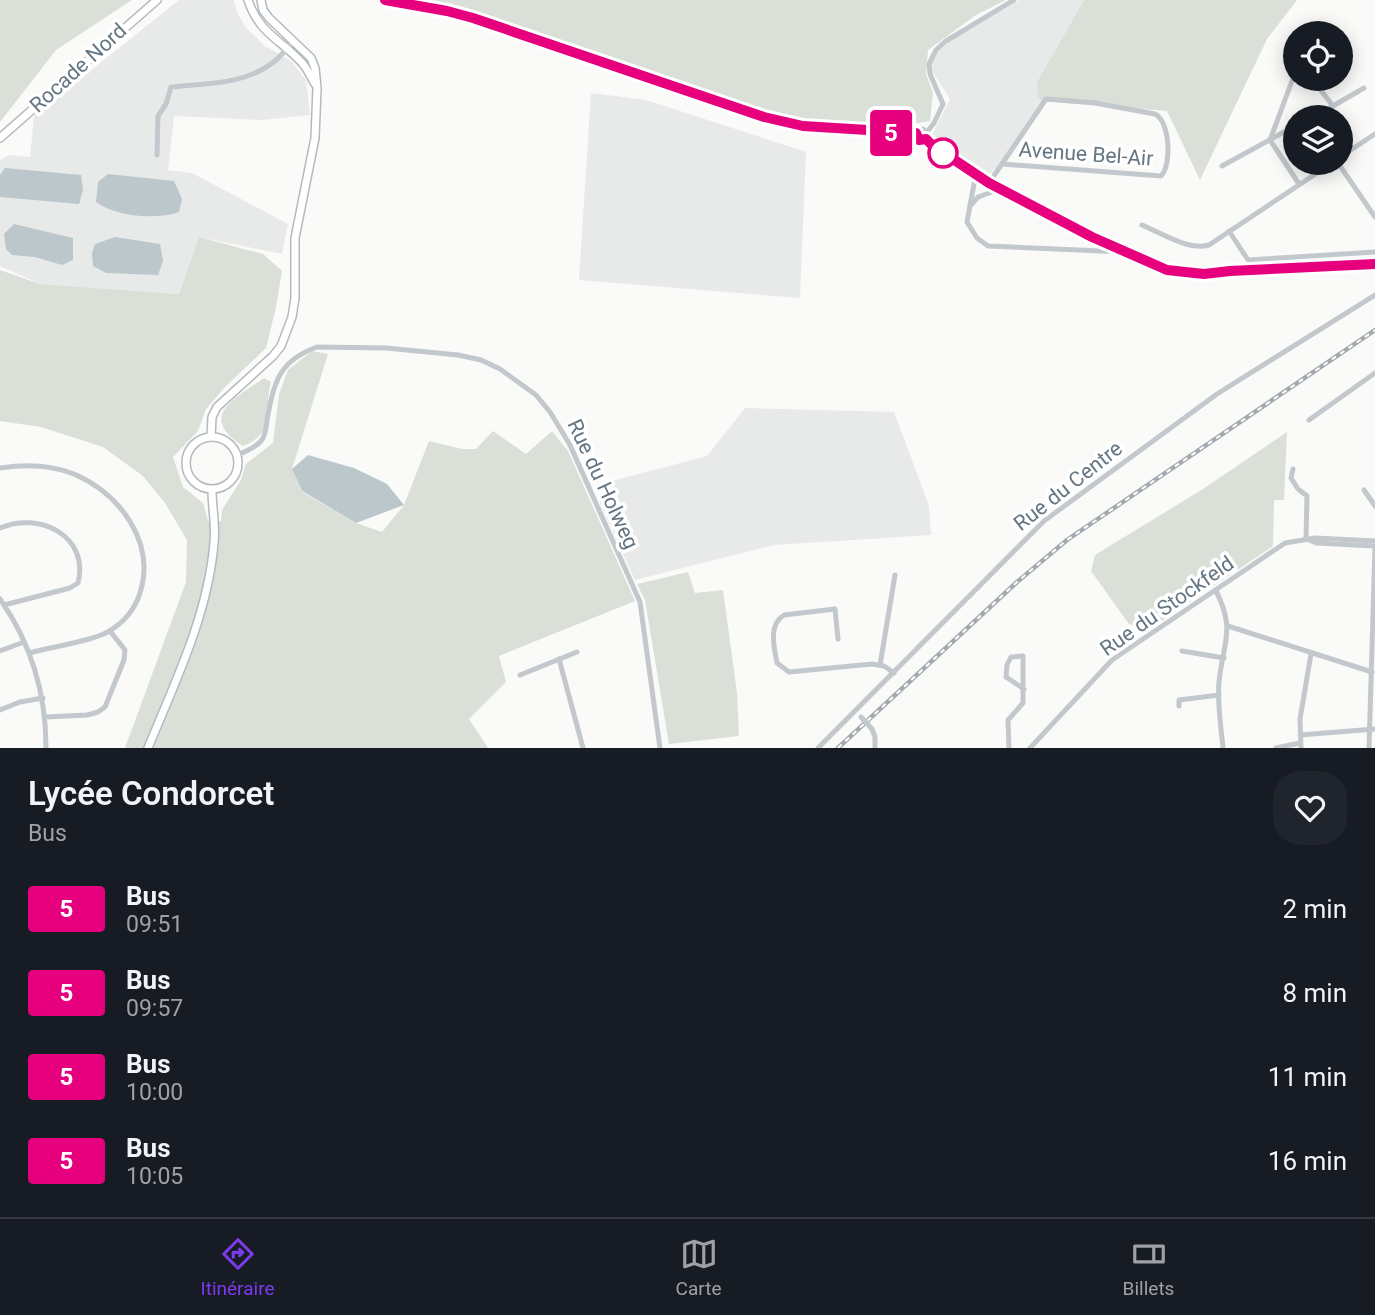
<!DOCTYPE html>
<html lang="fr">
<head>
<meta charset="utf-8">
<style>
	body { margin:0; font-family:Roboto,sans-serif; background:#20242c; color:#f1f3f6; height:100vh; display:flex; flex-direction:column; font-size:26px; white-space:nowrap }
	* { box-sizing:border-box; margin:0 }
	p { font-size:23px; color:#9ea1a6 }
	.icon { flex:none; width:38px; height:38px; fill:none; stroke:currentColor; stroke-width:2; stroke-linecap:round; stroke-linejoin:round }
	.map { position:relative; height:748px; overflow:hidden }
	.sheet { display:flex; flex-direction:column; background:#171b24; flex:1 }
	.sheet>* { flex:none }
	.badge { padding:0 14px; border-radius:5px; font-size:24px; line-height:46px }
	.buttons { position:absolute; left:1283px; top:21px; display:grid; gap:14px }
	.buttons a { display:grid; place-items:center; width:70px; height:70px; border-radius:50%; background:#171b24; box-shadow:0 4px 18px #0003; font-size:35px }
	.map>.badge { position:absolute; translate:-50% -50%; box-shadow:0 0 0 4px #fff }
	.round { display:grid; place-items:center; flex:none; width:74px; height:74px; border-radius:28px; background:#20242c }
	.overview { display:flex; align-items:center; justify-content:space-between; height:119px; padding:0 28px }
	h1 { font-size:33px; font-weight:600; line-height:52px }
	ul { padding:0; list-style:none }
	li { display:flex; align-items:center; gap:21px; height:84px; padding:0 28px }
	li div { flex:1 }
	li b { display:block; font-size:26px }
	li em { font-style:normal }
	li .badge { min-width:77px; font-weight:700; text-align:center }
	.tabs { display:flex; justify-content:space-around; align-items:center; height:98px; border-top:2px solid #363941; background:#171b24; font-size:19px; color:#9ea1a6 }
	.tabs a { display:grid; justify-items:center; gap:4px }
	.tabs .selected { color:#7c3aed }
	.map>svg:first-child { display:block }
	.built { fill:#e8e9e9 }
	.green { fill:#dadfd7 }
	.water { fill:#bbc7cb }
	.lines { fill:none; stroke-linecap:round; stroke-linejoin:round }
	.secondary-casing { stroke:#b3babf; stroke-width:10 }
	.minor { stroke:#c3c8cc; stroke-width:5 }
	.secondary { stroke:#fff; stroke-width:7 }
	.rail-casing { stroke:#a2aab0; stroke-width:4.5 }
	.rail { stroke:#fff; stroke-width:2; stroke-dasharray:5; stroke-linecap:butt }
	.minor-bridge { stroke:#c3c8cc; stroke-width:5 }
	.line-casing { stroke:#fff; stroke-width:16 }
	.line { stroke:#e6007e; stroke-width:10 }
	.stop-dot { fill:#fff; stroke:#e6007e; stroke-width:3.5 }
	.labels { text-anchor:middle; stroke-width:7; stroke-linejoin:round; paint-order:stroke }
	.street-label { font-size:21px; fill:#657683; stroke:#fff }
</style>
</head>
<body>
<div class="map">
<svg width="1375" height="748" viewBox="0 0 1375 748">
	<rect width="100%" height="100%" fill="#fafaf8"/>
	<g class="built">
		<path d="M179 0H234L237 12 246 28 265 46 291 61 306 80 310 115 262 120 174 116 168 170 192 173 288 224 282 254 199 237 179 294 40 284 0 266V160L10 155 30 157 34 116Z"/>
		<path d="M1020 0H1084L1037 82 1042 101 997 167 986 177 935 144 932 135 950 99 932 71 931 63 935 55 949 42Z"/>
		<path d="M591 93 646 100 806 152 800 298 579 280Z"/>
		<path d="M745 408 894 412 929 506 931 535 774 545 635 580 600 503 597 485 707 456Z"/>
	</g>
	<g class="green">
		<path d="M0 0H132L56 50 0 122Z"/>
		<path d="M428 0H1006L976 15 928 50 926 74 933 93 930 121 889 128 788 117 722 98Z"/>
		<path d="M1084 0H1297L1267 39 1200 180 1167 111 1042 101 1038 97 1037 82Z"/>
		<path d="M199 237 263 254 282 271 276 307 266 348 226 386 206 409 198 431 173 457 183 487 203 503 208 521H221L222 510 241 480 246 464 273 443 279 394 288 370 312 351 328 354 292 469 302 492 356 523 382 532 404 505 429 441 462 449H476L493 431 526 454 552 431 568 451 635 601 499 656 506 682 469 719 488 748H125L186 582 187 540 165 503 143 476 103 447 41 427 0 421V270L40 284 179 294Z"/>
		<path d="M264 378 271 382C263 412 276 433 243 446 196 416 236 398 264 378Z"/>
		<path d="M1287 432 1284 500H1274L1273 546 1148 630 1129 624 1091 571 1095 555 1203 489Z"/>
		<path d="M688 572 695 593 723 590 737 693 739 736 669 744 645 600 637 584Z"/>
	</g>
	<g class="water">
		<path d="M5 168 81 175 83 190 79 204 0 197V175Z"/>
		<path d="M108 174 174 181 182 199 179 212C155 220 117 217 96 202L98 182Z"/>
		<path d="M14 224 73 238V260L62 265 35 257 12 255 6 249 4 234Z"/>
		<path d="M115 237 160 244 163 261 158 275 106 273 93 266 92 253 95 244Z"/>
		<path d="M308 455 354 468 387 484 404 505 356 523 302 491 292 469Z"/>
	</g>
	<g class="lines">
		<g class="secondary-casing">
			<g id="secondary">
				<path d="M248 0C259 34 282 40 303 64 308 70 311 77 315 84"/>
				<path d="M0 138 157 0"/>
				<circle cx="212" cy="463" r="26"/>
				<path d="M211 437 212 417 217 407 273 356 281 346 292 317 295 298V238L315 138 317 88 315 68 311 58 269 18 263 10 261 0"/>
				<path d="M148 748C175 682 208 615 214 543 216 526 212 507 212 490"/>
			</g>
		</g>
		<g class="minor">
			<path d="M386 0 437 10"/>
			<path d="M417 0 764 117 803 126 912 134 923 129 928 134 926 139"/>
			<path d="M1312 79 1333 106 1312 117"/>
			<path d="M1333 106 1364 88"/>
			<path d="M927 132 934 123 943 104 930 74 929 64 936 50 946 41 1014 0"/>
			<path d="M926 139 931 145 989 183 1092 237 1167 270 1204 274 1230 271 1375 264"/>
			<path d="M1270 140 1295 73"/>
			<path d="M1270 140 1299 184"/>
			<path d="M157 155 158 116 166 104 171 87C207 83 247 85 276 60 282 55 288 47 294 40"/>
			<path d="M1340 157 1375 134"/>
			<path d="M1338 163 1375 217"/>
			<path d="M1222 166 1295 126"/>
			<path d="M976 173 967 222 977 238 988 246 1123 252"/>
			<path d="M989 183 1046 99 1095 103 1155 114C1170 121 1172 165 1161 176L1002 164"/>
			<path d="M970 206 978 197 1000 189"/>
			<path d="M1142 225C1161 233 1189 251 1209 245L1332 163"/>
			<path d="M1229 231 1248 260 1375 252"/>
			<path d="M1309 420 1375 373"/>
			<path d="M237 455C245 452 255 448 261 441 266 436 266 427 267 420 274 383 278 361 317 347L386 348 458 355 481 360 500 369 536 395 550 412 570 445 640 602 660 748"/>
			<path d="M0 468C25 464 49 464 74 474 120 494 156 542 140 593 135 609 125 621 111 630 95 641 50 647 29 653"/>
			<path d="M1293 469 1291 478 1298 489 1307 496 1306 539"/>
			<path d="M1364 490 1375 506"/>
			<path d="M0 528C39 511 90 536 78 583L70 588 4 605"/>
			<path d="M1309 540 1316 543 1375 546"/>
			<path d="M1216 591C1236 630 1223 642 1219 682 1217 704 1221 726 1223 748"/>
			<path d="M0 599C31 643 46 694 46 748"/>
			<path d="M1228 626 1372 672"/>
			<path d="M838 639 835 609 784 615C768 625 774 647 777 663L789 672 872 664 884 666 894 673"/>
			<path d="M0 651 24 642"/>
			<path d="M1182 651 1224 658"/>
			<path d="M559 659 583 748"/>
			<path d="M880 665 895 575"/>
			<path d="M520 675 577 652"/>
			<path d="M1179 706V700L1219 695"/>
			<path d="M0 710 20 702 43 698"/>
			<path d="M46 717 87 715 98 712 105 707 124 660 125 650 110 631"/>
			<path d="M872 729 875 737V748"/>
			<path d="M1300 735 1375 729"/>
			<path d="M818 748 1044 521 1217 394 1375 295"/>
			<path d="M1009 748 1008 720 1023 703V656L1011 657 1007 665 1006 677 1024 689"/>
			<path d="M1030 748 1112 660 1285 543 1315 538 1375 541"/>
			<path d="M1276 748 1300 743"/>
			<path d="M1301 748 1300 719 1311 654"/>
			<path d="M1369 748 1375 547"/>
		</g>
		<use href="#secondary" class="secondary"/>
		<g class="rail-casing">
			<path id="rail" d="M838 748 1017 582 1067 540 1375 330"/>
		</g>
		<use href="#rail" class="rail"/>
		<path class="minor-bridge" d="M861 717 872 729"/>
	</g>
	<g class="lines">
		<g class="line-casing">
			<path id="line" d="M385 0 447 11 473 18 764 117 803 126 916 133 919 140 926 139 932 145 989 183 1092 237 1167 270 1204 274 1230 271 1375 264"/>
		</g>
		<use href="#line" class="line"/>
	</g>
	<circle class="stop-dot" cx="943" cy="153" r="14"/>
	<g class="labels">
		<g class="street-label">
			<text transform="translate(78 68) rotate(-42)" y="7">Rocade Nord</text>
			<text transform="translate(1086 154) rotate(4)" y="7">Avenue Bel-Air</text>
			<text transform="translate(603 484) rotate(65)" y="7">Rue du Holweg</text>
			<text transform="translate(1068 486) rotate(-38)" y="7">Rue du Centre</text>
			<text transform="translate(1167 606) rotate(-35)" y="7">Rue du Stockfeld</text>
		</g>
	</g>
</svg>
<div class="buttons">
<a><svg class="icon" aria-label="locate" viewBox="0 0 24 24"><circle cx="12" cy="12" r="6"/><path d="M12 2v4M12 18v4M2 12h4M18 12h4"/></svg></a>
<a><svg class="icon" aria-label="layers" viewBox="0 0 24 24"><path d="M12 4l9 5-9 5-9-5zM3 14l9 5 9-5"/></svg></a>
</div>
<b class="badge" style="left:891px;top:133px;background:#e6007e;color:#fff">5</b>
</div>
<section class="sheet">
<div class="overview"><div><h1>Lycée Condorcet</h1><p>Bus</p></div><a class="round"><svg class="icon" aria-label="heart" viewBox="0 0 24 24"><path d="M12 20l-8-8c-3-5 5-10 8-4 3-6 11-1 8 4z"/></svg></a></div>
<ul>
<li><span class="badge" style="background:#e6007e;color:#fff">5</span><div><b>Bus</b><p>09:51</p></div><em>2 min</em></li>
<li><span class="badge" style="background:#e6007e;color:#fff">5</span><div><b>Bus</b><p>09:57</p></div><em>8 min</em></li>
<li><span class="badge" style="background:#e6007e;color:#fff">5</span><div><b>Bus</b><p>10:00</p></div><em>11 min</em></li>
<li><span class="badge" style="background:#e6007e;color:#fff">5</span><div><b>Bus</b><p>10:05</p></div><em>16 min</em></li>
</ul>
</section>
<nav class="tabs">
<a class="selected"><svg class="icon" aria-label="directions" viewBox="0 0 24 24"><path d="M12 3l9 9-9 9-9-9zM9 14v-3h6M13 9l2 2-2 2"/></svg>Itinéraire</a>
<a><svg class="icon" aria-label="map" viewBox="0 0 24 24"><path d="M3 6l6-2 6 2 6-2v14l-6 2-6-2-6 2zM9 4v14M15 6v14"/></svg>Carte</a>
<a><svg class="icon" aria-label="tickets" viewBox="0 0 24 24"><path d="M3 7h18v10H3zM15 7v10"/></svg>Billets</a>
</nav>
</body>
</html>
